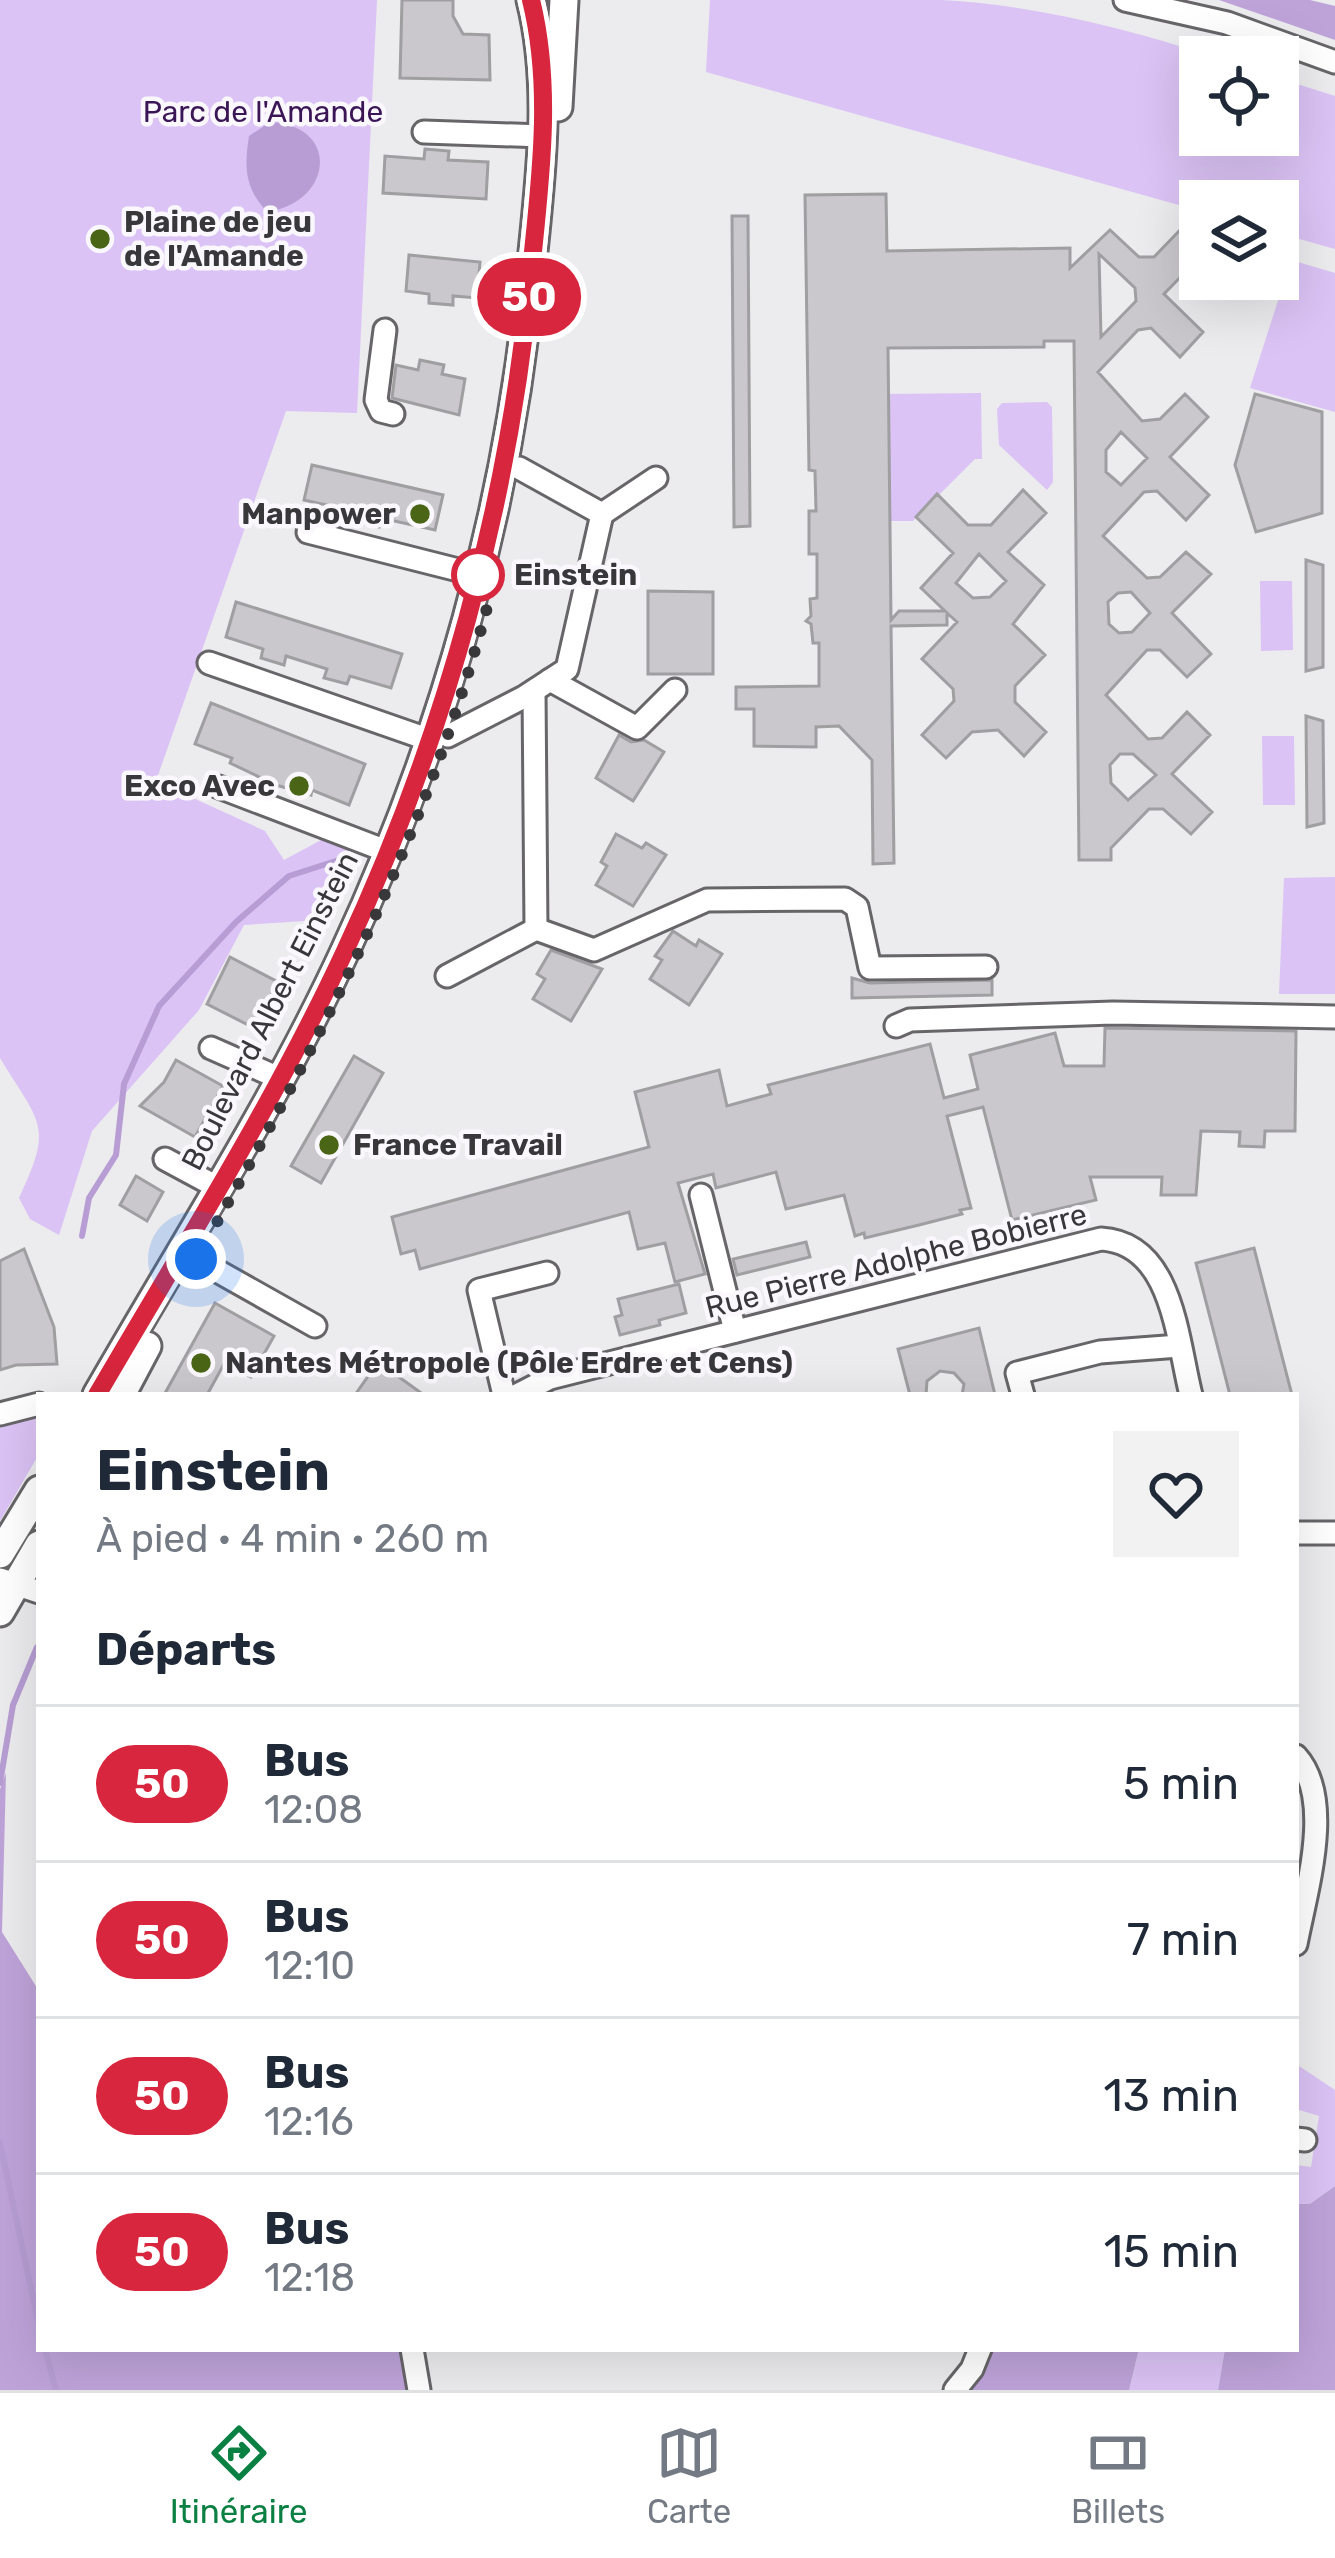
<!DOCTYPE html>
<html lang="fr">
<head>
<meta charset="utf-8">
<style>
	body { margin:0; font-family:Rubik,sans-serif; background:#f2f2f3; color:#1f2937; height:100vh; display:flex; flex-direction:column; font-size:45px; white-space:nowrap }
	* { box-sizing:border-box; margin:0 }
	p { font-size:39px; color:#747a83 }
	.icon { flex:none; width:66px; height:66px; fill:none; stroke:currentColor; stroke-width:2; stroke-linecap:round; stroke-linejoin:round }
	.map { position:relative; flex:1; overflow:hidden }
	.drawer { position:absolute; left:36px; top:1392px; width:1263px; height:960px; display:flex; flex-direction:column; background:#fff; border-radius:0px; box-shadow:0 12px 48px #0002 }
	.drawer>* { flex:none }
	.badge { padding:0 24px; border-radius:39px; font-size:42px; line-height:78px }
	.tools { position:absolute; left:1179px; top:36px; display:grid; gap:24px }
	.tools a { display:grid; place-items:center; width:120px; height:120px; border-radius:0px; background:#fff; box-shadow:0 12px 48px #0002; font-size:60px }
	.you { position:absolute; width:60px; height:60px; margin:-30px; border:9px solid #fff; border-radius:50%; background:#1a73e8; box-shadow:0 0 0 18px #1a73e833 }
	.map>.badge { position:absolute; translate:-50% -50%; box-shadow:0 0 0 6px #fff }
	h2 { padding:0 60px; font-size:45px; line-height:108px }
	.round { display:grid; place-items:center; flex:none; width:126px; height:126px; border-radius:0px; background:#f2f2f3 }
	.head { display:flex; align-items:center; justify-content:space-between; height:204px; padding:0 60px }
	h1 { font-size:57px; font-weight:700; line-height:90px }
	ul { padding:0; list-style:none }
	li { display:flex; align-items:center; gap:36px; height:156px; padding:0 60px; border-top:3px solid #e0e1e3 }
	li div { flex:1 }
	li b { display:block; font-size:45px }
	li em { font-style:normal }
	li .badge { min-width:132px; font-weight:700; text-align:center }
	.tabs { display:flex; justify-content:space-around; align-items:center; height:168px; border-top:3px solid #e0e1e3; background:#fff; font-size:33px; color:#747a83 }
	.tabs a { display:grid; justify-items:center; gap:6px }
	.tabs .selected { color:#0b8043 }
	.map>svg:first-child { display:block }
	.green { fill:#dbc3f5 }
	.forest { fill:#bea3d9 }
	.water { fill:#b79dd3 }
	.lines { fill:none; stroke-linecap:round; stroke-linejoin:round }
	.stream { stroke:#b79dd3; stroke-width:6 }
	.building { fill:#cac8cc; stroke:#9f9ea1; stroke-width:3; fill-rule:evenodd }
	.minor-casing { stroke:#676568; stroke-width:27 }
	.major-casing { stroke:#676568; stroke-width:33 }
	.minor { stroke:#fff; stroke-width:21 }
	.major { stroke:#fff; stroke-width:27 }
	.line-casing { stroke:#fff; stroke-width:27 }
	.line { stroke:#d7263d; stroke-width:18 }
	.walk { stroke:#383739; stroke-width:12; stroke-dasharray:0 21.6 }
	.poi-dot { fill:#4b6517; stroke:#faf8fc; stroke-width:4.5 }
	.stop-dot { fill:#fff; stroke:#d7263d; stroke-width:6 }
	.labels { text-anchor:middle; stroke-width:9; stroke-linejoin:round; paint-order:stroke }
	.park-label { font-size:30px; fill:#3b1656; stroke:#faf8fc }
	.poi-label { font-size:30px; font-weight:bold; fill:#383739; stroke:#faf8fc; text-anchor:start }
	.stop-label { font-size:30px; font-weight:bold; fill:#383739; stroke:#faf8fc; text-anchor:start }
	.street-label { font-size:30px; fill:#383739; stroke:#faf8fc }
</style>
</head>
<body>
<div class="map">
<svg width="1335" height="2390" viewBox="0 0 1335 2390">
	<rect width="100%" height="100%" fill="#ecebee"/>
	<g class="green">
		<path d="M0 0H377L357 413 286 411 156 781 265 831 284 860 323 839 354 848 320 920 244 925 199 1010 92 1131 59 1235 30 1219 19 1198C54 1124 40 1124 0 1058Z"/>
		<path d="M710 0C787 0 865 0 942 0 1032 5 1127 28 1213 57H1200V135H1278V78L1335 96V249L1278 233V201H1200V211L706 72Z"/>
		<path d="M1291 260 1335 273V412L1250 388Z"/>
		<path d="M981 393 982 459H975L913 521H891L888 394Z"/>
		<path d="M1047 402 1052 407 1053 482 1047 490 999 445 997 409 1002 403Z"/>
		<path d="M1260 581H1292L1293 650 1261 651Z"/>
		<path d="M1262 736H1294L1295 805H1263Z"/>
		<path d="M1335 877V994H1279L1284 878Z"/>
		<path d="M39 1414V1454L0 1521V1427Z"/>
		<path d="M1296 2064 1335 2090V2186L1310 2204H1296V2165L1311 2167 1319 2116 1296 2109Z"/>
		<path d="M1139 2349H1225L1218 2390H1129Z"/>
	</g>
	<g class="forest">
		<path d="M1219 0H1310L1335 6V40Z"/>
		<path d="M6 1773 2 1932 39 1991V2349H401L407 2390H0V1789Z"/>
		<path d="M1335 2186V2390H1218L1225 2349H1296V2204H1310Z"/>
		<path d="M989 2349H1139L1129 2390H967Z"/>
	</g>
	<path class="water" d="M270 122C340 125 334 202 267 212 245 188 244 168 249 136Z"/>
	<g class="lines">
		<g class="stream">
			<path d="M82 1236 89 1198 116 1155 124 1084 159 1006 236 922 289 876 342 859"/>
			<path d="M0 1783 13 1705 37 1647"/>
			<path d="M0 2143 39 2326"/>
			<path d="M45 2349 56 2390"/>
		</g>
	</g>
	<g class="building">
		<path d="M402 0H453V16L463 34 489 35 490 80 400 78Z"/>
		<path d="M425 149 449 151 448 160 488 162 486 199 383 193 385 156 424 159Z"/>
		<path d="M886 194 887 251 1070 248V268L1110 230 1139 257H1154L1179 231 1200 251V257L1164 294 1203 332 1180 357 1151 328 1138 330 1098 372 1142 421 1160 419 1185 394 1208 417 1170 457 1209 495 1186 520 1157 491 1144 492 1103 536 1147 578 1160 577 1186 552 1211 574 1172 613 1211 654 1187 677 1160 650H1147L1106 695 1148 739 1162 738 1187 712 1210 735 1172 774 1212 812 1191 834 1163 809H1149L1111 848V860H1079L1074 341H1044V347L888 348 891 620 899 611H945L921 588 953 553 916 517 937 494 968 525H991L1023 490 1046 513 1008 552 1044 585 1013 624 1045 655 1015 686V702L1046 732 1024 756 998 730 972 732 946 758 922 735 954 701 953 689 922 659 957 622 947 613V625L891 626 894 863 873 864 872 760 839 726 816 727V747L754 746V709H736V687L819 686V643H813L811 624 806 621 811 616 810 599 817 598V554H809V511H816L815 471 809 470 805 195ZM1099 254 1135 288 1136 301 1101 337ZM1121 432 1147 458 1121 485 1106 472V450ZM979 554 1006 581 990 597 973 598 956 583ZM1131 592 1150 613 1132 632 1119 633 1109 624 1108 602 1118 593ZM1120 754H1133L1156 775 1128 800 1111 783 1110 765Z"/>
		<path d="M732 216H748L750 526 734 527Z"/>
		<path d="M409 255 480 262 477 298 453 296V305L429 303V294L406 291Z"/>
		<path d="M420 360 444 365 442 374 465 379 459 415 392 398 396 365 418 370Z"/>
		<path d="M1255 394 1322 412V513L1256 532 1235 465Z"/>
		<path d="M312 465 443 495 435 530 381 518 379 527 356 522 358 512 304 500Z"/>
		<path d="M1306 560 1323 565V667L1306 671Z"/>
		<path d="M648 591 713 592V674H648Z"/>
		<path d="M236 602 402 654 391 688 350 676 347 684 324 678 327 669 286 656 284 665 261 658 263 649 226 637Z"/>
		<path d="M211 703 365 764 349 805 312 790 311 795 276 785 230 763 232 758 195 744Z"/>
		<path d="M1306 716 1323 721 1324 823 1307 827Z"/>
		<path d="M619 735 631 742 644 740 664 752 633 801 596 778Z"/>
		<path d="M616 834 642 848 646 843 666 855 633 906 596 885 607 866 601 862Z"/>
		<path d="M673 931 696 946 699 940 722 954 689 1005 650 979 662 960 655 956Z"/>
		<path d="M551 950 602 969 571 1021 533 999 545 979 537 974Z"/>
		<path d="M230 957 278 982 254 1028 207 1004Z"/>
		<path d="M852 978 870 983 992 980V995L852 998Z"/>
		<path d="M1105 1028 1296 1031 1295 1131H1265L1264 1147 1239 1146 1240 1132 1201 1131 1196 1195H1161L1162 1177H1090L1096 1200 1012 1220 983 1107 947 1116 971 1208 960 1210 962 1214 919 1225 865 1238 864 1233 855 1236 844 1195 786 1209 776 1172 716 1188 713 1174 678 1183 705 1274 675 1282 665 1243 638 1249 629 1212 420 1269 415 1250 401 1254 392 1217 649 1147 635 1092 719 1070 727 1106 771 1094 768 1085 930 1044 944 1098 978 1089 970 1055 1055 1033 1064 1066H1104Z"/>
		<path d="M354 1056 383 1073 321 1183 291 1166Z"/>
		<path d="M176 1060 223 1086 195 1137 140 1106 164 1082Z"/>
		<path d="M136 1176 163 1192 147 1221 120 1205Z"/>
		<path d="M806 1242 810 1257 737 1275 733 1259Z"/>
		<path d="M1254 1248 1292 1395H1230L1196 1263Z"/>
		<path d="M24 1249 54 1327 57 1364 16 1365 0 1370V1261Z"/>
		<path d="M679 1284 686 1313 659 1320 660 1325 620 1335 615 1317 622 1315 618 1299Z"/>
		<path d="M215 1303 274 1336 251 1377 225 1362 207 1395H164Z"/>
		<path d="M979 1328 995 1395H962L964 1384 954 1373 940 1371 927 1381 926 1395H910L898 1349Z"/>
		<path d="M378 1362 424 1395H355Z"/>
	</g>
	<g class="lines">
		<g class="minor-casing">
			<g id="minor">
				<path d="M1125 0 1227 23 1335 62"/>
				<path d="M424 132 542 136"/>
				<path d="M385 330 376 400 381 411 393 414"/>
				<path d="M602 514 656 478"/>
				<path d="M308 532 478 575"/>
				<path d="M209 663 430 740"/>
				<path d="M550 680 637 728 675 690"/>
				<path d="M448 736 524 697 567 669 602 514 519 468"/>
				<path d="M219 787 389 852"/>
				<path d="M536 929 594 950 707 900 845 899 857 907 870 968 986 967"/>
				<path d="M447 976 536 929 534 691"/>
				<path d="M896 1026 910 1020 1113 1013 1335 1017"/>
				<path d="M211 1048 279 1078"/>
				<path d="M165 1159 217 1187"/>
				<path d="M701 1195 735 1331"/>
				<path d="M196 1259 315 1326"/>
				<path d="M504 1395 479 1290 547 1273"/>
				<path d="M517 1395 550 1378 1101 1239C1173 1243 1177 1340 1191 1395"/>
				<path d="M1023 1395 1017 1373 1100 1352 1179 1346"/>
				<path d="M0 1414 39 1404"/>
				<path d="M1296 1533H1335"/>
				<path d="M0 1579 39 1592"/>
				<path d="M1296 1756C1335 1799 1306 1891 1296 1944"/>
				<path d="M1296 2139 1305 2140"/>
				<path d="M412 2349 419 2390"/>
				<path d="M955 2390 972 2369 980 2349"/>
			</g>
		</g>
		<g class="major-casing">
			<g id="major">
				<path d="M558 107 564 0"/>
				<path d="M97 1395C181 1248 274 1105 345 951 444 738 509 506 531 271 540 182 553 88 531 0"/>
				<path d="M121 1395 147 1346"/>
				<path d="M0 1554 39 1490"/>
				<path d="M0 1612 39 1545"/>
			</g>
		</g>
		<use href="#minor" class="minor"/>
		<use href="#major" class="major"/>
	</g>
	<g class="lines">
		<g class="line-casing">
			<path id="line" d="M97 1395C182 1249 274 1104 345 951 445 738 509 505 531 271 540 182 553 88 531 0"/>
		</g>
		<use href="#line" class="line"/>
		<path class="walk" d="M196 1259C321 1041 432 827 494 581L478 575"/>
	</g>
	<g class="poi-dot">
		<circle cx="100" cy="239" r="12"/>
		<circle cx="420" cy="514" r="12"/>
		<circle cx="299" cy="786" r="12"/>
		<circle cx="329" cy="1145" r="12"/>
		<circle cx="201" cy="1363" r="12"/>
	</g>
	<circle class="stop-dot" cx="478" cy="575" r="24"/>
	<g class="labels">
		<g class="park-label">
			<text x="263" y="122">Parc de l'Amande</text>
		</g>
		<g class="poi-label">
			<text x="124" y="232">Plaine de jeu<tspan x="124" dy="34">de l'Amande</tspan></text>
			<text x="396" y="524" text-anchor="end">Manpower</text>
			<text x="275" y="796" text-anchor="end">Exco Avec</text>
			<text x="353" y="1155">France Travail</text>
			<text x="225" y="1373">Nantes Métropole (Pôle Erdre et Cens)</text>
		</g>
		<g class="stop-label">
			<text x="514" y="585">Einstein</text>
		</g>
		<g class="street-label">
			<text transform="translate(270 1011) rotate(-63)" y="10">Boulevard Albert Einstein</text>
			<text transform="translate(896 1261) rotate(-14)" y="10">Rue Pierre Adolphe Bobierre</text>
		</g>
	</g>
</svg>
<div class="tools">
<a><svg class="icon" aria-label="locate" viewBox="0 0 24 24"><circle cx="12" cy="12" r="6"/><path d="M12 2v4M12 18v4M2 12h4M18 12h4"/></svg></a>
<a><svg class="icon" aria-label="layers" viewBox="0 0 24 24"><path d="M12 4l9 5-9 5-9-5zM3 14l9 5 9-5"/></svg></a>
</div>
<div class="you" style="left:196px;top:1259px"></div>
<b class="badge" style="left:529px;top:297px;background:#d7263d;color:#fff">50</b>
<section class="drawer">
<div class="head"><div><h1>Einstein</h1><p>À pied · 4 min · 260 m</p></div><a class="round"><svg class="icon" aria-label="heart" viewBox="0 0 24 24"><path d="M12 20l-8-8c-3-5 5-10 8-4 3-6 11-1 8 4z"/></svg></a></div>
<h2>Départs</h2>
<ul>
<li><span class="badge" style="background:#d7263d;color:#fff">50</span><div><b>Bus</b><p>12:08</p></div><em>5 min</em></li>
<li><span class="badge" style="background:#d7263d;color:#fff">50</span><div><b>Bus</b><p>12:10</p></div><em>7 min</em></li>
<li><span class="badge" style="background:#d7263d;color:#fff">50</span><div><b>Bus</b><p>12:16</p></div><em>13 min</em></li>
<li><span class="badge" style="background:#d7263d;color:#fff">50</span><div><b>Bus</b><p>12:18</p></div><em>15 min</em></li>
</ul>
</section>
</div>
<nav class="tabs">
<a class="selected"><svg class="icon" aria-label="directions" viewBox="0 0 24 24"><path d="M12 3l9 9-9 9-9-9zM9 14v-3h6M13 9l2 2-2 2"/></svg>Itinéraire</a>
<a><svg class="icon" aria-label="map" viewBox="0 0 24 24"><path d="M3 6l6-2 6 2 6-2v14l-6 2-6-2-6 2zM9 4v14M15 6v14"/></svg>Carte</a>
<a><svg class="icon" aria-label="tickets" viewBox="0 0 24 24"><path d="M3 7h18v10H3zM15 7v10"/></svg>Billets</a>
</nav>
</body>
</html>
